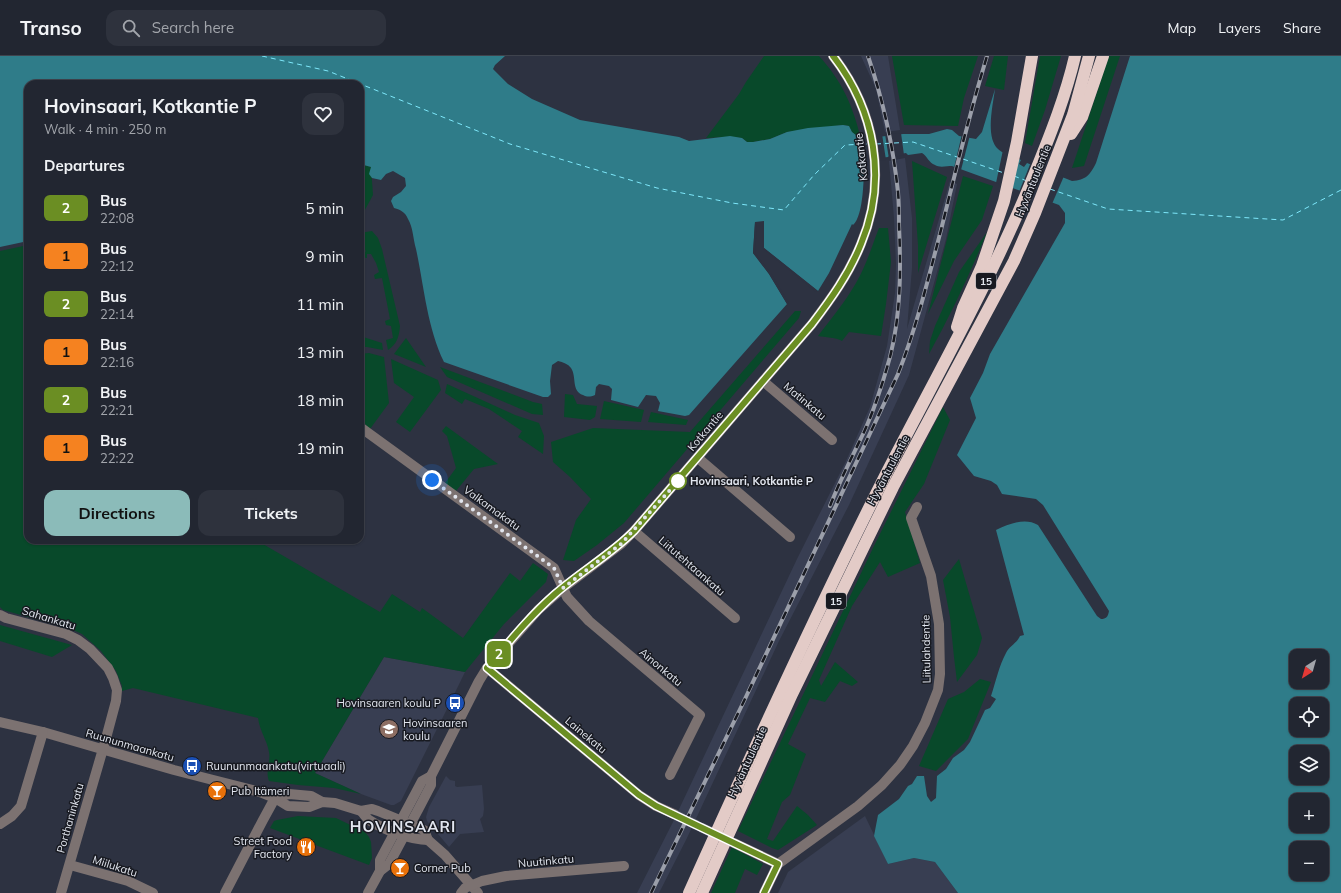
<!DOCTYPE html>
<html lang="en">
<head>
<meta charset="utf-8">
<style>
	body { margin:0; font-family:Mulish,sans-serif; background:#2e323d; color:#f1f3f6; height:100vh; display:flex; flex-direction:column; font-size:15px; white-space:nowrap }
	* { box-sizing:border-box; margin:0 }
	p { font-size:13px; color:#a2a5ab }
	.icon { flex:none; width:22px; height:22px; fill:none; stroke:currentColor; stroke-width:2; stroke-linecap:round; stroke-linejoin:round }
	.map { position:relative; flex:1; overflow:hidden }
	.side { position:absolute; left:24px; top:24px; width:340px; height:464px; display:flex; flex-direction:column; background:#222631; border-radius:12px; box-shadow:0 1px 3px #0004,0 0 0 1px #3f434d }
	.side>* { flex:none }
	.badge { padding:0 8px; border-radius:6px; font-size:14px; line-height:26px }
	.needle { width:26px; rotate:217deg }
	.buttons { position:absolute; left:1289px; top:593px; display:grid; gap:8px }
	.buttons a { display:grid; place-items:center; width:40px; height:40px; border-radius:8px; background:#222631; box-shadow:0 1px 3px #0004,0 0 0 1px #3f434d; font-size:20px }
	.you { position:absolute; width:20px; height:20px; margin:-10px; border:3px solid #fff; border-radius:50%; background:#1a73e8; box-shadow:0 0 0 6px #1a73e833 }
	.map>.badge { position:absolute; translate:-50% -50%; box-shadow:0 0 0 2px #fff }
	h2 { padding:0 20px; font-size:15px; line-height:36px }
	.round { display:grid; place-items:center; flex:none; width:42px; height:42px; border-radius:12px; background:#2e323d }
	.overview { display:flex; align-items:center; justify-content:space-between; height:68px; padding:0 20px }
	h1 { font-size:19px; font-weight:700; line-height:30px }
	.button { display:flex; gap:8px; margin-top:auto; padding:8px 20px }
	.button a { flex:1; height:46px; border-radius:12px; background:#8bbbb9; color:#111; font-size:16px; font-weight:700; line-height:46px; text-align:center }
	.button a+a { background:#2e323d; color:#f1f3f6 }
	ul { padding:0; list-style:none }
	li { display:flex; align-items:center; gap:12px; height:48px; padding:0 20px }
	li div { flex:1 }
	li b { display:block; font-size:15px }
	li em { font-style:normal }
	li .badge { min-width:44px; font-weight:700; text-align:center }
	header { display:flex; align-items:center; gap:24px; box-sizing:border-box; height:56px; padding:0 20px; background:#222631; border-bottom:1px solid #3f434d }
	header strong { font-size:19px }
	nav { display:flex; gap:22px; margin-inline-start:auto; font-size:14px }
	.search { width:280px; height:36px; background:#2e323d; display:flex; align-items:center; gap:10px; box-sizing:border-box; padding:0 14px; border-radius:12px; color:#a2a5ab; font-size:15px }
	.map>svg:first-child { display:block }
	.built { fill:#383e52 }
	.green { fill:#08492a }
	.water { fill:#2f7c89; fill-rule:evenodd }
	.pier { fill:#2d3241 }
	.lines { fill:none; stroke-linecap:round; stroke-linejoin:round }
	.ferry { stroke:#7ee8fb; stroke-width:1; stroke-dasharray:5 4; stroke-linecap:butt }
	.minor-tunnel { stroke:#484d5b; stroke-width:10; stroke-dasharray:10 5; stroke-linecap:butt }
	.minor { stroke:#7c7271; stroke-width:10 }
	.highway { stroke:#e3cbc7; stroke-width:12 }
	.rail-casing { stroke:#9b9faa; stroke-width:4 }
	.rail { stroke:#181a21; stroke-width:2.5; stroke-dasharray:8; stroke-linecap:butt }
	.line-casing { stroke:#fff; stroke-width:9 }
	.line { stroke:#6b8e23; stroke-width:6 }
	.walk { stroke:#e2e6ef; stroke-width:4; stroke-dasharray:0 7.2 }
	.stop-dot { fill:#fff; stroke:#6b8e23; stroke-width:2 }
	.labels { text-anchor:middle; stroke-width:3; stroke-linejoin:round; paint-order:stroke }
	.shield { fill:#181a21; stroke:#a5a9b1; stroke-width:1 }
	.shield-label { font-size:10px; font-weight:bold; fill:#e2e6ef }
	.street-label { font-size:11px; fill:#e2e6ef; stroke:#181a21 }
	.stop-label { font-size:11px; font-weight:bold; fill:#e2e6ef; stroke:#181a21; text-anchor:start }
	.poi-label { font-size:11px; fill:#e2e6ef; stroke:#181a21; text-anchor:start }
	.district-label { font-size:15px; font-weight:bold; letter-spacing:1px; fill:#e2e6ef; stroke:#181a21 }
</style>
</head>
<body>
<header>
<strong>Transo</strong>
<div class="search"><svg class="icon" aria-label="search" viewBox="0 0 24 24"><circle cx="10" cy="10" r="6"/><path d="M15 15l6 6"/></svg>Search here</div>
<nav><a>Map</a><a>Layers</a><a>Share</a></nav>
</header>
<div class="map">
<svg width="1341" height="837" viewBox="0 0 1341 837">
	<rect width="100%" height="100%" fill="#2d3241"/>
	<g class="built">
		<path d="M861 0H888L900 74 885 76 876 33Z"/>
		<path d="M905 102 912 162V212L907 273 950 125 957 128 946 183 909 319 849 449 779 585 687 782 659 837H637L673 766 797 503 846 405 870 351 887 290 895 237 896 208 894 162 889 105Z"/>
		<path d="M384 601 465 616 445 657 401 745 394 749H391L361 738 315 717Z"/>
		<path d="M446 720 450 724 455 725V730L457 731 482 729 484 753 483 760 480 763 484 776 460 778 449 791 427 765 426 761 429 751Z"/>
		<path d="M865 760 888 808 914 802 935 806 958 837H778L788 816Z"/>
	</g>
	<g class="green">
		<path d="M764 0H819C842 25 853 50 861 83L852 76 849 70 843 69 787 76 770 83 753 86H747L742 82 726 81 706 82 739 38 746 26Z"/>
		<path d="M892 0H978L964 42 958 70 904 69Z"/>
		<path d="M994 0H1008L1004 34 985 30Z"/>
		<path d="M1040 0H1061L1045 54 1032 90 1025 87Z"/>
		<path d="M1109 0H1120L1084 110 1072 112Z"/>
		<path d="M912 105 947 121 918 217V189Z"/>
		<path d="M360 108 371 111 373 139 360 163Z"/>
		<path d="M963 120 993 130 982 164 954 205 928 258Z"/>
		<path d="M879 172H888L891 206 886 248 881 280 849 276 842 285C838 282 824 281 818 280 831 263 845 246 856 227 866 210 872 190 879 172Z"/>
		<path d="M372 175 378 182 382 193 400 270C399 281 397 288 388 294L386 284 393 282 391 270 386 269 385 265 390 263 382 222 375 223 374 219 379 216 376 207 371 198H367V202L361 201V199L366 195 363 192 360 193V177Z"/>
		<path d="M987 176C970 218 951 258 929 298L930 285 935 270 959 216Z"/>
		<path d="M28 189V484H256L380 556 392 538 420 556 422 552 463 582 510 517 520 525 533 507 548 518 546 526 504 568 465 616 384 601 315 717 361 738 334 732 298 729 269 725C265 714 271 706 269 696 267 684 260 676 258 662L133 632 122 635V630L116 615 101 595 82 578 71 573 3 554 0 551V195Z"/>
		<path d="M795 255H801L799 262 624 467 597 489 574 505 563 504 576 464 591 443 570 421 553 406 551 386 593 372 690 376Z"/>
		<path d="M360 280 382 287 383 294 367 291H360Z"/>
		<path d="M406 282 426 311 394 298Z"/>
		<path d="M369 297 384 301 389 347 370 373 364 367 360 346V298Z"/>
		<path d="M391 303 438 324 441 334 410 376 396 366 414 341 394 327Z"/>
		<path d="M440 311 533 346 542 348 543 359 532 358 447 321Z"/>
		<path d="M447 328 515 359 539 367 544 380 543 398 518 381 522 375 489 353 465 343 462 348 445 337Z"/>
		<path d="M565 338 573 339 577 348 597 350 595 361 590 364 564 361Z"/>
		<path d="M604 345 644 354 641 366 600 363Z"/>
		<path d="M943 351 950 364 924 428 905 456 920 507 888 521 880 506 852 550 819 624 821 630 835 606 858 626 852 630 840 625 825 646 810 642 788 688 806 698 790 739 782 746 767 783 773 785 797 750 808 759 817 769 778 794 772 792 738 775 873 492Z"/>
		<path d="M651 356 688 364 686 369 648 366Z"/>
		<path d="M446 370 498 408 474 413 456 435 445 427 456 412 447 380 442 375Z"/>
		<path d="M959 503 982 582 977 599 957 626 954 601 950 561 943 524Z"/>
		<path d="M0 569 72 589 52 601 0 585Z"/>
		<path d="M980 623 991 626 968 683 936 715 919 710 948 643 964 636Z"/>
		<path d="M298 760 336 762 365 776 369 781 371 786 372 802 369 809 270 772 274 765 277 764Z"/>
		<path d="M732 791 763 808 757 819 745 813 735 837H711Z"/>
	</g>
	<path class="water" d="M0 0H505L495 9 493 13 508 28 532 43 580 64 679 81 689 85 730 80 742 82 747 86H753L770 83 787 76 808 72 843 69 849 70 852 76 861 83 903 78H929L947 73 952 74 959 80 976 83 982 76 995 33C993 49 985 81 998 93 1003 98 1014 101 1021 104L1019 108 1024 111 1027 107 1072 125C1086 124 1090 119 1096 107L1130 0H1341V837H958L935 806 914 802 888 808 874 780 878 759 899 743 908 730 912 728 917 720H924L927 740 931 746 936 742 937 720 946 713 953 702 964 694 970 686 985 654 990 652 996 643 991 640C996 625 999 610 1006 597 1009 590 1017 587 1020 580L1024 579 996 474C1009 468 1025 461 1038 469L1097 560 1101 563C1106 563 1108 561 1109 555L1043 449 1036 443 1002 438 997 429 991 425 974 420 957 399 976 362 970 342 983 317 990 298 1065 167V157L1059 149 952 110C947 110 939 112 935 109 929 107 927 100 922 97L908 99 906 97 889 100 888 101 864 104C864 118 864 160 853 169L852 168 829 217 818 235 764 192V166H755L753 197 769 218 787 248 689 359 685 360 658 355 660 347 656 340 646 339 638 351 611 344 612 333 609 330 599 328 596 331 595 339C590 341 587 341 583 339 571 335 577 321 571 312 568 308 563 306 558 305L552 309 550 325 551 338 548 341H543L444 306C427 271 424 230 416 193 413 183 413 171 408 163 405 156 401 154 394 152L391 145 393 141 401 136 406 130 405 122 393 115 386 118 381 124 372 122 369 118 371 111 360 108V28H28V185L0 191ZM1296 600H1322V626H1296ZM1296 648H1322V674H1296ZM1296 696H1322V722H1296ZM1296 744H1322V770H1296ZM1296 792H1322V818H1296Z"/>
	<g class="pier">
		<path d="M901 77 904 99 890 102 889 103 885 78Z"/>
		<path d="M882 78 886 104 866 106V108L864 109 860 80 861 81Z"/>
		<path d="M962 78 970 79 961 114 954 112Z"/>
		<path d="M1003 94 1019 101 1012 133 996 127Z"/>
		<path d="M1031 106 1064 120 1052 148 1019 136Z"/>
		<path d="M764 165V192L818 235 816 236 763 193 762 168H757L755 197 771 217 789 247 787 248 769 218 753 197 755 166Z"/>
	</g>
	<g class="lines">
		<g class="ferry">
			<path d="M262 0 328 15 510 88 657 132 732 147 784 154 814 119 845 89 867 88"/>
			<path d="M876 88 913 86 1004 117"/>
			<path d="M1014 120 1027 125"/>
			<path d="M1050 133 1108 153 1283 164 1341 134"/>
		</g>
		<path class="minor-tunnel" d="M674 758 721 781"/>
		<g class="minor">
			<path d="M763 325 832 384"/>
			<path d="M360 371 554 512 567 541 589 565 700 659 670 719"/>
			<path d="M698 402 790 481"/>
			<path d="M634 475 735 562"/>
			<path d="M0 559 6 562 66 578 78 584 90 593 108 612 113 622 117 634 116 645 105 686 61 837"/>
			<path d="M487 612 639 739 656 750 674 758"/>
			<path d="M0 666 43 676 174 714 260 736 275 742 288 750 309 751 322 746 335 747 361 755 372 753 378 755 424 774 428 784 445 799 478 837"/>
			<path d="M275 742 289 738 311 740 322 746"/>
			<path d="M361 755C364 758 366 762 369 764 384 774 411 784 428 784"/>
			<path d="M0 768 12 760 21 750 43 676"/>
			<path d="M734 787 778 808"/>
			<path d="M70 809 128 825 153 837"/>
			<path d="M380 815V804L422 725 431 720"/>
			<path d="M225 837 263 764 275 742"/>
			<path d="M368 837 380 815 389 808 419 752 431 729V720L479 625 487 612 538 554 563 532 621 488 634 475 812 268C831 243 849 218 861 188 888 124 875 54 833 0"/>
			<path d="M461 837 465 832 482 825 506 820 624 810"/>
			<path d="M764 837 778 808 858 750 882 729 900 709 913 690 925 667 938 634 940 618 939 568 931 520 911 462 917 451"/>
		</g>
		<g class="highway">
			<path d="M1071 78 1082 61 1103 0"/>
			<path d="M957 271 963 252 982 210 1004 145 1017 86 1032 0"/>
			<path d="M689 837C751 699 814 561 882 426 935 322 993 222 1036 114 1051 77 1066 39 1075 0"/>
			<path d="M702 837 792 638 867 484 893 431 1014 205 1035 157 1073 59 1089 0"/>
		</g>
		<g class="rail-casing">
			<g id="rail">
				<path d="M830 450C840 424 852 401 864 376 875 352 883 326 890 301 901 258 901 213 899 169 899 158 899 147 898 136 893 89 883 44 868 0"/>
				<path d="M651 837 744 645 898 318C917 270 929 220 942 170 956 113 970 56 987 0"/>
			</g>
		</g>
		<use href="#rail" class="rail"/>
	</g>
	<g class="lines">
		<g class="line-casing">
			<path id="line" d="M764 837 778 808 656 750 639 739 487 612C509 586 530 560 555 538 580 516 610 499 634 475L812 268C831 243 849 218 861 188 888 124 875 54 833 0"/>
		</g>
		<use href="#line" class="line"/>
		<path class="walk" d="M432 424 554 512 563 532 621 488 680 423 678 425"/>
	</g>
	<defs>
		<g id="bus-disc" transform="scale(1)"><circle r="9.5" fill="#1a4fb4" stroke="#181a21"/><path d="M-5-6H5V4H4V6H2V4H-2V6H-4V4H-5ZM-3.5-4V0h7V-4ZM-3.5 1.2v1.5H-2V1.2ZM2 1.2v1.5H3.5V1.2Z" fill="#fff"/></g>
		<g id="school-disc" transform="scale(1)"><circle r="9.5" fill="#8d6e63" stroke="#181a21"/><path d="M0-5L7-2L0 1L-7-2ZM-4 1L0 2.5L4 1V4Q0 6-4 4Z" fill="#fff"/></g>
		<g id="bar-disc" transform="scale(1)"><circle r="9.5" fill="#e8710a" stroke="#181a21"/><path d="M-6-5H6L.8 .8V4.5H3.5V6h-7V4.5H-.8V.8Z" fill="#fff"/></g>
		<g id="restaurant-disc" transform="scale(1)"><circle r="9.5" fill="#e8710a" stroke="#181a21"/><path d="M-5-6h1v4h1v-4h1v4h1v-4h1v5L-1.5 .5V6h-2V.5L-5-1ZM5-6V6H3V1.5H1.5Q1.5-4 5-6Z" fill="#fff"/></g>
	</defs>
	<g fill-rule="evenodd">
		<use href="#bus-disc" x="455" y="647"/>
		<use href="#school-disc" x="389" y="673"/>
		<use href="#bus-disc" x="192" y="710"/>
		<use href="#bar-disc" x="217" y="735"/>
		<use href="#restaurant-disc" x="306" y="791"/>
		<use href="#bar-disc" x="400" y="812"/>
	</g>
	<circle class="stop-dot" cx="678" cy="425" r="8"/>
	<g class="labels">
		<g class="shield">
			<rect x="976" y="217" width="20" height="16" rx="3"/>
			<rect x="826" y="537" width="20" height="16" rx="3"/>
		</g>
		<g class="shield-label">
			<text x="986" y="229">15</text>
			<text x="836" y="549">15</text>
		</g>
		<g class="street-label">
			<text transform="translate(861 101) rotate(-96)" y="4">Kotkantie</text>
			<text transform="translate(1033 125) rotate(-68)" y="4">Hyväntuulentie</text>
			<text transform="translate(805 345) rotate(40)" y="4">Matinkatu</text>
			<text transform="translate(705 375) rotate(-50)" y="4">Kotkantie</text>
			<text transform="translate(888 414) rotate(-62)" y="4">Hyväntuulentie</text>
			<text transform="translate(492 452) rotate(36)" y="4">Valkamakatu</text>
			<text transform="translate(692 510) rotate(41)" y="4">Liitutehtaankatu</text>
			<text transform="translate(49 562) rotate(17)" y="4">Sahankatu</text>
			<text transform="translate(926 593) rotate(-91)" y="4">Liitulahdentie</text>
			<text transform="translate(661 611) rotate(40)" y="4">Ainonkatu</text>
			<text transform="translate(586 679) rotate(40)" y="4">Lainekatu</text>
			<text transform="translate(130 689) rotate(16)" y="4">Ruununmaankatu</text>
			<text transform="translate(747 706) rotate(-65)" y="4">Hyväntuulentie</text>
			<text transform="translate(70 762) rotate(-74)" y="4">Porthaninkatu</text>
			<text transform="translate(546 805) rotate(-5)" y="4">Nuutinkatu</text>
			<text transform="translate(115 810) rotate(18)" y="4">Miilukatu</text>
		</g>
		<g class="stop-label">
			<text x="690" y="429">Hovinsaari, Kotkantie P</text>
		</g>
		<g class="poi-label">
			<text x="441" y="651" text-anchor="end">Hovinsaaren koulu P</text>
			<text x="403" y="671">Hovinsaaren<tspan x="403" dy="13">koulu</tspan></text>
			<text x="206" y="714">Ruununmaankatu(virtuaali)</text>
			<text x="231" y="739">Pub Itämeri</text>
			<text x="292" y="789" text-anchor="end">Street Food<tspan x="292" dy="13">Factory</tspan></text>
			<text x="414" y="816">Corner Pub</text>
		</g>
		<g class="district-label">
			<text x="403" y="776">HOVINSAARI</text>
		</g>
	</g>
</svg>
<div class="buttons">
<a><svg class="needle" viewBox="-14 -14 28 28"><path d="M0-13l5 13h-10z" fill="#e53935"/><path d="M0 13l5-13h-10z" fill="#a2a5ab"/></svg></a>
<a><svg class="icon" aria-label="locate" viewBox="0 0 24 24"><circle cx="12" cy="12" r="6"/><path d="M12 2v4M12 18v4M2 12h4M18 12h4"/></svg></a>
<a><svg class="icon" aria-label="layers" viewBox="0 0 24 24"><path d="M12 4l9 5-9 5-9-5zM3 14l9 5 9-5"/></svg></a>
<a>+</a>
<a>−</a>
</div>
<div class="you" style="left:432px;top:424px"></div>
<b class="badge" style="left:499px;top:598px;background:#6b8e23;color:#fff">2</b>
<section class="side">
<div class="overview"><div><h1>Hovinsaari, Kotkantie P</h1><p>Walk · 4 min · 250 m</p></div><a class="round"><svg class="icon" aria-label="heart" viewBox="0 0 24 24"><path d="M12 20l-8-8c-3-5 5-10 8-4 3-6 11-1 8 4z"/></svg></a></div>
<h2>Departures</h2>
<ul>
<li><span class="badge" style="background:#6b8e23;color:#fff">2</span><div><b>Bus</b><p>22:08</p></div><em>5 min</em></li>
<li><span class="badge" style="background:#f58220;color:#111">1</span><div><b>Bus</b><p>22:12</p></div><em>9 min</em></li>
<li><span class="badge" style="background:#6b8e23;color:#fff">2</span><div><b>Bus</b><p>22:14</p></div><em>11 min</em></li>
<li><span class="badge" style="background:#f58220;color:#111">1</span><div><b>Bus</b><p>22:16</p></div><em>13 min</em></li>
<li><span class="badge" style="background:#6b8e23;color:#fff">2</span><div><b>Bus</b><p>22:21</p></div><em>18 min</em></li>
<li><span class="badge" style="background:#f58220;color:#111">1</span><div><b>Bus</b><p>22:22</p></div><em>19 min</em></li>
</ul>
<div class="button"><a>Directions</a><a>Tickets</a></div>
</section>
</div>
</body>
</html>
